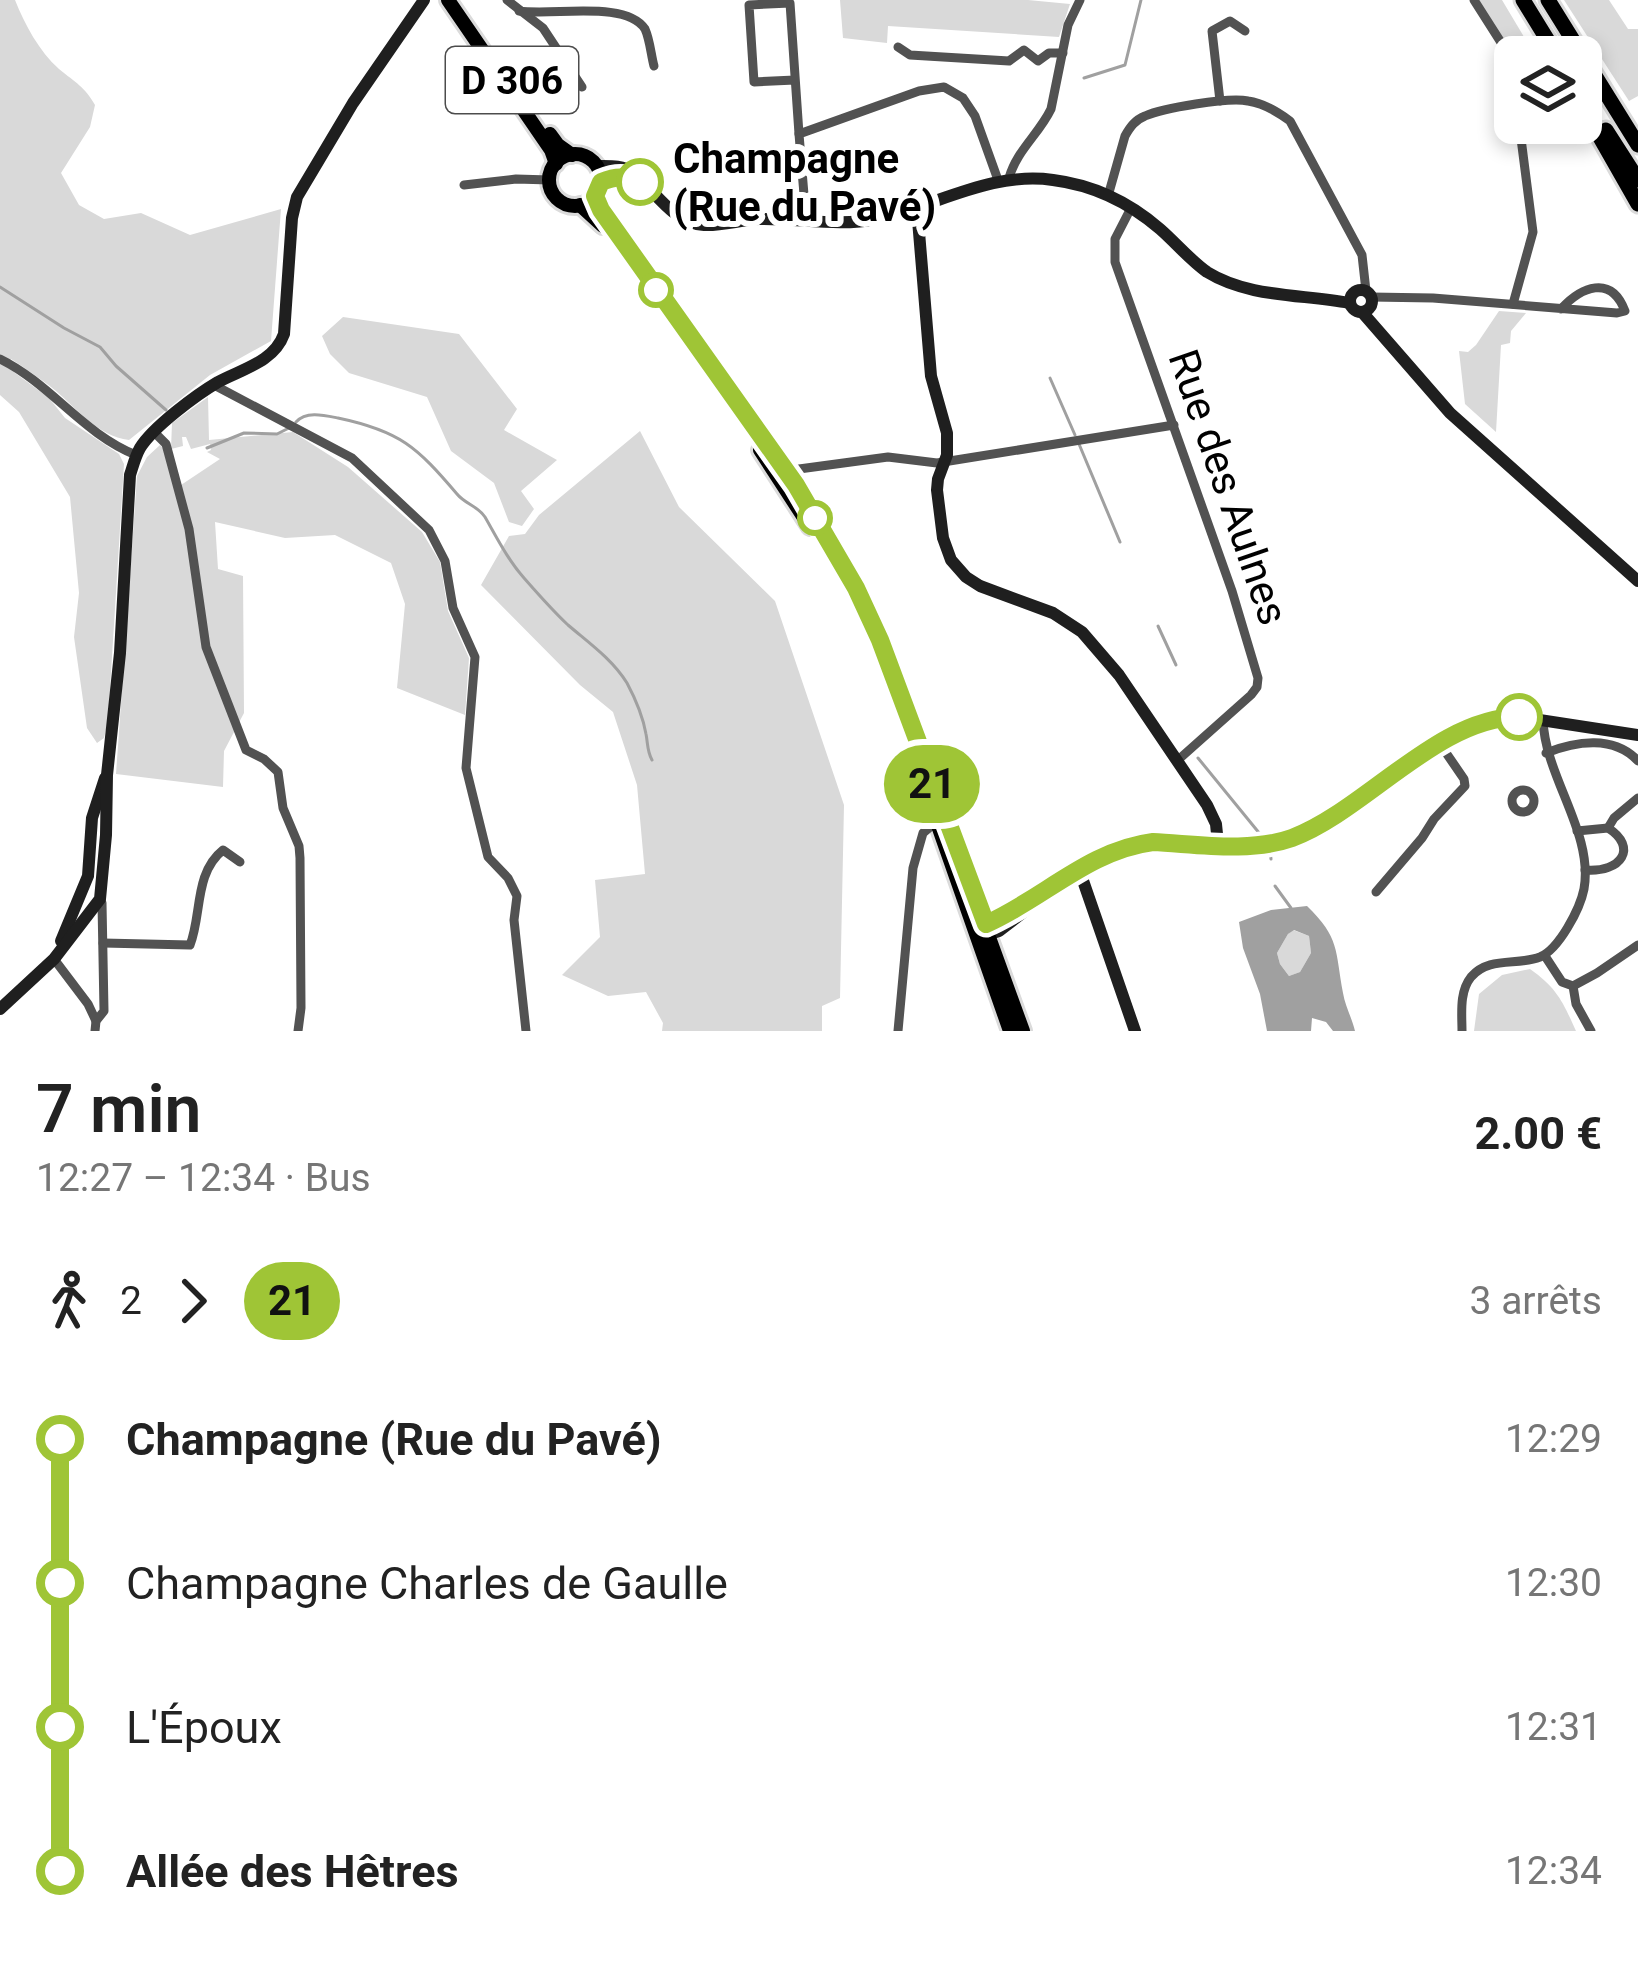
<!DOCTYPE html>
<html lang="fr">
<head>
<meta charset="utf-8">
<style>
	body { margin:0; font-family:Roboto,sans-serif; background:#f6f6f6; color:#222; height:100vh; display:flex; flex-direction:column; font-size:45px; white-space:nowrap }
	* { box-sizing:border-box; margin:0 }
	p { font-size:39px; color:#767676 }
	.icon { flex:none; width:66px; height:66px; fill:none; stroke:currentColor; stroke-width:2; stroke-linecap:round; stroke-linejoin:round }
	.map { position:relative; height:1031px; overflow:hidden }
	.drawer { display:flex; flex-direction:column; background:#fff; flex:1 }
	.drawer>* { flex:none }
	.badge { padding:0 24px; border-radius:39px; font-size:42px; line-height:78px }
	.tools { position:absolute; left:1494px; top:36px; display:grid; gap:24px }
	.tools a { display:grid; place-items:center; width:108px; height:108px; border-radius:18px; background:#fff; box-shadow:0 6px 18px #0003; font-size:60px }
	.map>.badge { position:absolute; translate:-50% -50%; box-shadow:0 0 0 6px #fff }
	.legs { display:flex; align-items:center; gap:18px; height:132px; padding:0 36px; font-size:39px }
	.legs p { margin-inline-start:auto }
	.headline { display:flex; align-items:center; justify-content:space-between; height:204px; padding:0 36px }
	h1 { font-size:66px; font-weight:600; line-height:90px }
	ul { padding:0 36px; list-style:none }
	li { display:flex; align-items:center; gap:42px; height:144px; font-size:45px }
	li i { display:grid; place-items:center; width:18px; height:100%; margin:0 15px; background:currentColor }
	li i::after { content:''; width:30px; height:30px; margin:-15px; border:9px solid; border-radius:50%; background:#fff }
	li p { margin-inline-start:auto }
	li:first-child i { background:linear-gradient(#0000 50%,currentColor 0) }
	li:last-child i { background:linear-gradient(currentColor 50%,#0000 0) }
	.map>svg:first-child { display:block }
	.green { fill:#d9d9d9 }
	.water { fill:#a0a0a0; fill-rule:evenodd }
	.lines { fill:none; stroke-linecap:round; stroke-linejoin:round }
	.stream { stroke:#a0a0a0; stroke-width:3 }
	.primary-casing { stroke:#dbdbdb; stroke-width:20 }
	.highway-casing { stroke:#dbdbdb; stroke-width:21 }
	.street { stroke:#525252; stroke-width:9 }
	.secondary { stroke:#1f1f1f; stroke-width:12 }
	.primary { stroke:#000; stroke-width:14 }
	.highway { stroke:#000; stroke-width:15 }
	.line-1-casing { stroke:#fff; stroke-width:27 }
	.line-1 { stroke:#9fc536; stroke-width:18 }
	.stop-1-dot { fill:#fff; stroke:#9fc536; stroke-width:6 }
	.labels { text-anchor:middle; stroke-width:12; stroke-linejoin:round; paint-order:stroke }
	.shield { fill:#fff; stroke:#4c4c4c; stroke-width:3 }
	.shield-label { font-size:39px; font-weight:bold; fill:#000 }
	.stop-label { font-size:42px; font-weight:bold; fill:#000; stroke:#fff; text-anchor:start }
	.street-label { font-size:42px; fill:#000; stroke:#fff }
</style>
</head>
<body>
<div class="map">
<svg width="1638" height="1031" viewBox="0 0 1638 1031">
	<rect width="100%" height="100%" fill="#fff"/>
	<g class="green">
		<path d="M0 0H15C25 25 39 51 59 69 76 83 84 86 95 105L90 127 61 173 79 205 104 219 141 213 190 235 281 209 271 341 210 375 129 440C98 437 74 405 51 387 38 377 25 368 11 359L7 367 49 398 65 418 119 454 124 464 108 721 104 738 97 743 87 728 74 637 79 593 70 497 19 412 0 395Z"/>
		<path d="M840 0H1028L1070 4 1059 37 888 26 887 43 843 38Z"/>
		<path d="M1476 0H1502L1536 57H1526L1517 50 1512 53Z"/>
		<path d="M1564 0H1609L1628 29H1638V96L1629 101Z"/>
		<path d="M1499 311 1526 313 1511 331 1510 343 1501 345 1496 432 1465 404 1459 351 1468 352 1476 345Z"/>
		<path d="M343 317 459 334 517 409 504 430 557 460 521 491 534 509 522 526 509 522 494 483 451 451 427 397 349 373 330 354 322 336Z"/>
		<path d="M208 397 209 440 293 432 348 467 422 532 440 562 448 611 469 658 465 715 397 688 405 604 391 563 335 535 285 538 215 522 218 569 243 576 244 713 224 751 223 787 116 774 137 476 147 457 160 445 165 450 181 485 220 459 207 452 211 450 210 444 191 449 186 437H182L183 446 171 449 172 423Z"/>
		<path d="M640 431 679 507 775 601 844 805 840 998 822 1006V1031H662L663 1023 646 992 608 996 562 975 600 937 595 880 645 874 637 785 613 712 580 685 481 585 509 536 525 534 539 515Z"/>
		<path d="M1293 930 1309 936 1311 953 1300 972 1289 976 1280 964 1277 953 1288 934Z"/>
		<path d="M1530 969C1557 988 1563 1002 1576 1031H1474L1479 994 1502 975Z"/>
	</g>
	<path class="water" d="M1307 906C1340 938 1335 950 1343 993 1345 1006 1352 1018 1355 1031H1333L1326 1022 1312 1018 1311 1031H1267L1260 994 1243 948 1239 922 1271 910ZM1294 930 1309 936 1311 953 1300 972 1289 976 1280 964 1277 953 1288 934Z"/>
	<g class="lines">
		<g class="stream">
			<path d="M1084 78 1125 65 1141 0"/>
			<path d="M0 287 64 328 100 347 116 366 166 410"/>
			<path d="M1050 378 1075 435"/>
			<path d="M296 422C306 411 323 415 338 418 400 431 417 447 457 494 465 504 478 506 485 517 497 538 508 560 524 578 538 594 553 611 568 625 589 643 612 659 627 683 635 698 643 717 646 734 648 744 647 751 652 760"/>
			<path d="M1079 444 1120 542"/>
			<path d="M207 448 244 433 277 434 289 428"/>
			<path d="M1158 626 1176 665"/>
			<path d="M1198 758 1260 834"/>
			<path d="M1270 851 1271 859"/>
			<path d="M1275 886 1291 908"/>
		</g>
		<g class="primary-casing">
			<g id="primary">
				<path d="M448 0 551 150 556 164"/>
				<path d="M550 134 558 145 572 155"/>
				<circle cx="575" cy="180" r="26"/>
				<path d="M595 197 601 210 796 485 856 588 875 627 899 689 1023 1031"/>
				<path d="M580 205 603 226"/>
				<path d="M760 450 810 527"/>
				<path d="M929 800 1010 1031"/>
			</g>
		</g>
		<g class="highway-casing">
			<g id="highway">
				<path d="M1523 0 1558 57"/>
				<path d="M1548 0 1638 145"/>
				<path d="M1581 104 1638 204"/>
				<path d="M1606 130 1638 180"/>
			</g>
		</g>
		<g class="street">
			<path d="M507 0 543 28 582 87"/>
			<path d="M1474 0 1509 55 1515 95"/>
			<path d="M519 11C554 16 626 0 645 29 650 40 651 55 654 66"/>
			<path d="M898 47 910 55 1009 61 1024 50 1038 61 1049 53H1063"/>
			<path d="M795 80 754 82 749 5 790 3 799 134"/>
			<path d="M1220 101 1212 31 1230 21 1245 31"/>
			<path d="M1009 178C1017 150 1039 134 1051 109L1068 25 1080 0"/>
			<path d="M464 185 516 179 550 180"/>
			<path d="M1108 196 1125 136C1130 127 1135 120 1145 116 1163 108 1228 97 1248 101 1263 103 1278 112 1290 121L1362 255 1366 291"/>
			<path d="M1131 208 1115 239V262L1232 591 1258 678 1257 687 1251 695 1178 760"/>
			<path d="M806 219 799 134 919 91 944 87 963 98 975 116 998 180"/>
			<path d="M1371 297 1433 298 1617 313 1625 311C1611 274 1581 287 1561 309"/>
			<path d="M1513 304 1533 232 1519 123"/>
			<path d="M0 359C51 384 83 434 136 455"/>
			<path d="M214 385 352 458 429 530 445 561 453 608 475 657 466 768 488 857 508 878 517 896 514 920 526 1031"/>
			<path d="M154 432 166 444 189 529 206 647 246 750 264 759 278 772 283 808 299 846 300 858 301 1008 298 1031"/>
			<path d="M799 469 888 457 937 463 1174 425"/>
			<path d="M1546 753C1576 741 1614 735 1638 761"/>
			<circle cx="1523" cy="801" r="11"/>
			<path d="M1608 828 1614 818 1638 798"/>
			<path d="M1577 831 1608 828C1638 847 1622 873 1585 870"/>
			<path d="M1376 892 1422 838 1434 819 1465 786 1464 779 1440 744"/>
			<path d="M103 943 190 945C202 915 194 873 223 850L240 862"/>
			<path d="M1545 956 1562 982 1573 986 1576 1004 1591 1031"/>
			<path d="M54 959 88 1004 96 1021"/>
			<path d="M1573 986 1597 973 1638 945"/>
			<path d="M95 1031 96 1021 104 1011 102 903 100 899"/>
			<path d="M898 1031 913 868 923 833 937 821"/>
			<path d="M1462 1031C1462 1014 1459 992 1471 977 1489 956 1517 966 1540 957 1559 949 1580 909 1584 889 1594 833 1545 777 1543 720"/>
		</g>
		<g class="secondary">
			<path d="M597 166C609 166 623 165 632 172 655 190 672 223 704 225 722 226 740 220 759 219 798 218 838 227 877 219 936 206 991 171 1053 180 1093 185 1130 203 1160 229 1176 243 1190 260 1207 272 1249 298 1303 294 1349 303"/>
			<path d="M601 182 622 176 633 180"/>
			<path d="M917 208 931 376 947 433V455L938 479 937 490 943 538 951 560 966 577 980 586 1053 613 1082 632 1119 675 1207 805 1216 824 1218 844"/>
			<circle cx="1361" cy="301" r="11"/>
			<path d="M1362 312 1450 413 1638 581"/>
			<path d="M1079 869 1135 1031"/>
			<path d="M977 927C1038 904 1086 850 1153 842 1195 844 1253 853 1292 838 1367 809 1439 717 1521 717L1638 735"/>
			<path d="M980 937 999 931 1043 897"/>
			<path d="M61 941 88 876 92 818 105 778"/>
			<path d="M0 1009 54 959 100 899 106 835 107 775 120 653 130 475C133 466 135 457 140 448 153 427 196 395 218 382 242 369 274 362 284 334L292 218 297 197 353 103 424 0"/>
		</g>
		<use href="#primary" class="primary"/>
		<use href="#highway" class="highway"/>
	</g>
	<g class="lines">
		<g class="line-1-casing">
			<path id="line-1" d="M640 182C625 176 616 176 601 182L595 196 601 210 796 485 856 588 880 640 986 924C1043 899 1089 850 1153 842 1196 844 1250 853 1292 838 1366 810 1438 717 1519 717"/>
		</g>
		<use href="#line-1" class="line-1"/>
	</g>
	<g class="stop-1-dot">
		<circle cx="640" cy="182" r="21"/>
		<circle cx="656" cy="290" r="15"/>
		<circle cx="815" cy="518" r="15"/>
		<circle cx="1519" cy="717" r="21"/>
	</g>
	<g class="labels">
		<rect class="shield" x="446" y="47" width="132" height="66" rx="9"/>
		<g class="shield-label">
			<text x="512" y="94">D 306</text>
		</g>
		<g class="stop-label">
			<text x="673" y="173">Champagne<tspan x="673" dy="48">(Rue du Pavé)</tspan></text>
		</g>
		<g class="street-label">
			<text transform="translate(1229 487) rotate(71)" y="15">Rue des Aulnes</text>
		</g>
	</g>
</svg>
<div class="tools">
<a><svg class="icon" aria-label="layers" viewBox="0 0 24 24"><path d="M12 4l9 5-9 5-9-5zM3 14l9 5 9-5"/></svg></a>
</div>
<b class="badge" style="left:932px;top:784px;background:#9fc536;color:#111">21</b>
</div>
<section class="drawer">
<div class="headline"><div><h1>7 min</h1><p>12:27 – 12:34 · Bus</p></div><b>2.00 €</b></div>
<div class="legs"><svg class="icon" aria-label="walk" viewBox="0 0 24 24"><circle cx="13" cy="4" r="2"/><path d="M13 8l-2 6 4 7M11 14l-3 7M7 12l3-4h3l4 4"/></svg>2<svg class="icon" aria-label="forward" viewBox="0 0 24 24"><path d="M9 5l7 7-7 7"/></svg><b class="badge" style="background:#9fc536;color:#111">21</b><p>3 arrêts</p></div>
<ul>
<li><i style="color:#9fc536"></i><b>Champagne (Rue du Pavé)</b><p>12:29</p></li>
<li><i style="color:#9fc536"></i><span>Champagne Charles de Gaulle</span><p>12:30</p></li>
<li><i style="color:#9fc536"></i><span>L'Époux</span><p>12:31</p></li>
<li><i style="color:#9fc536"></i><b>Allée des Hêtres</b><p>12:34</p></li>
</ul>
</section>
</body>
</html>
